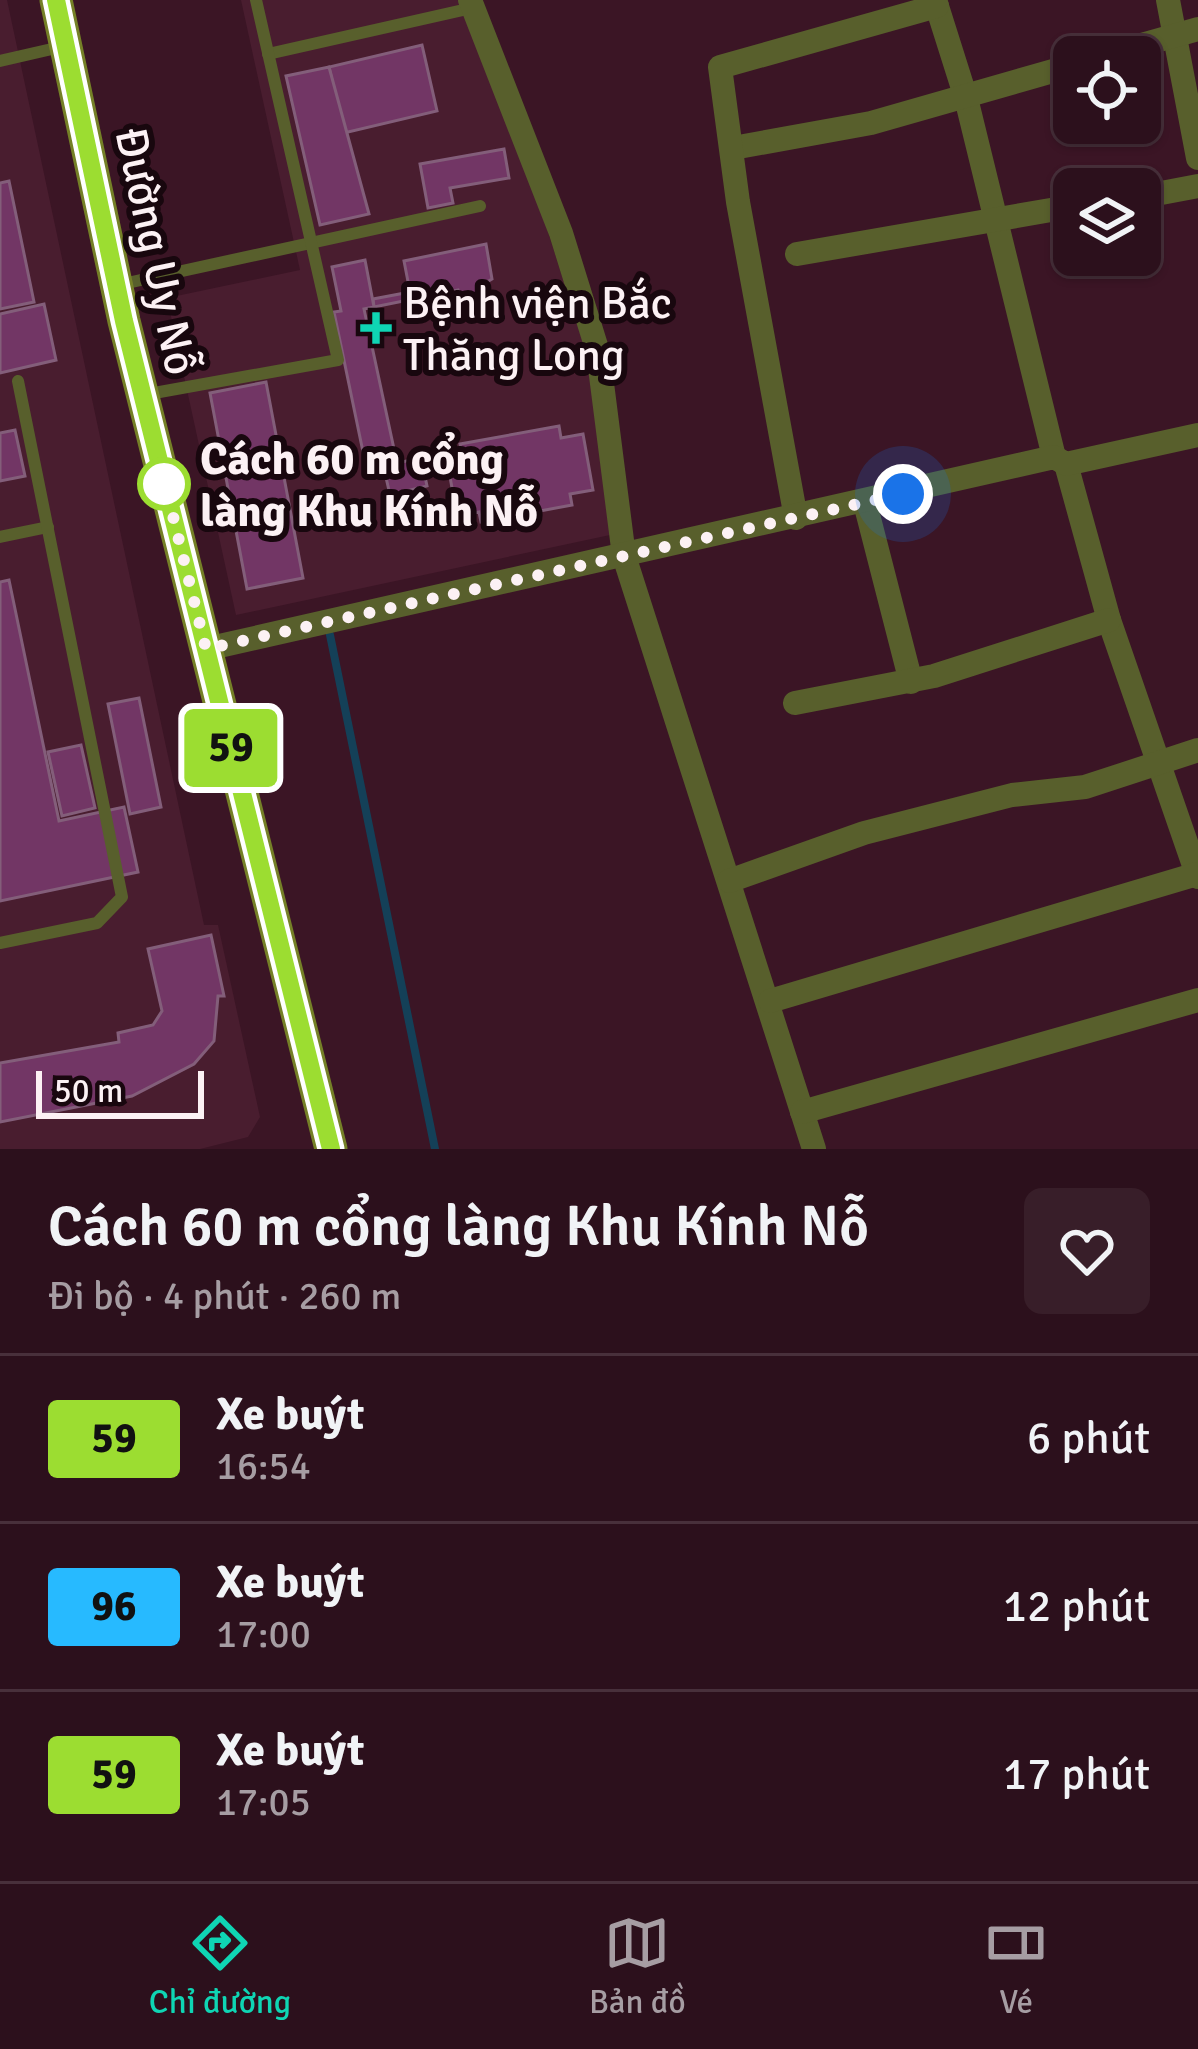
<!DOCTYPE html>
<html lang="vi">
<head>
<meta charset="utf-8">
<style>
	body { margin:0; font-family:Signika,sans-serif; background:#381e29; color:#f1f3f6; height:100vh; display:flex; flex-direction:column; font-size:45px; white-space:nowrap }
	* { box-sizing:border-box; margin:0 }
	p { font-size:39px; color:#a69da3 }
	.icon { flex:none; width:66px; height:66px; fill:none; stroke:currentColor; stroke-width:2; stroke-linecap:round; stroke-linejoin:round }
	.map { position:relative; height:1149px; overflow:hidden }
	.side { display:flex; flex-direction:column; background:#2c101c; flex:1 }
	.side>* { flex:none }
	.badge { padding:0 24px; border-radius:9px; font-size:42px; line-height:78px }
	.tools { position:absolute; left:1053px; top:36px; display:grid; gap:24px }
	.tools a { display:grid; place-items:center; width:108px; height:108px; border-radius:18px; background:#2c101c; box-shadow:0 3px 9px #0004,0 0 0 3px #48303b; font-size:60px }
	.scale { position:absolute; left:36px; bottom:30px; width:168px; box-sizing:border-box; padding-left:12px; border:6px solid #fcf1f4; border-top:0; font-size:33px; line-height:42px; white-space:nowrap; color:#fcf1f4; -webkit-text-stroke:9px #18070e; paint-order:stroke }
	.you { position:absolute; width:60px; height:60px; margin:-30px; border:9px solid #fff; border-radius:50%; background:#1a73e8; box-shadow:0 0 0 18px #1a73e833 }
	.map>.badge { position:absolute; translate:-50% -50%; box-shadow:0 0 0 6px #fff }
	.round { display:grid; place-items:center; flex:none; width:126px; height:126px; border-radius:18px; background:#381e29 }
	.summary { display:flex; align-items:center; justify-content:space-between; height:204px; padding:0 48px }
	h1 { font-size:57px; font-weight:600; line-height:90px }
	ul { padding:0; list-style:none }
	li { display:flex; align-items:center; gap:36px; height:168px; padding:0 48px; border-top:3px solid #48303b }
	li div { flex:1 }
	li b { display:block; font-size:45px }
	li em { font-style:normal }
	li .badge { min-width:132px; font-weight:700; text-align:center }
	.tabs { display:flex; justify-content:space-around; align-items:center; height:168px; border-top:3px solid #48303b; background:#2c101c; font-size:33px; color:#a69da3 }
	.tabs a { display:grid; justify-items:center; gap:6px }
	.tabs .current { color:#0fd5b4 }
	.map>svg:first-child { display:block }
	.built { fill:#491d2f }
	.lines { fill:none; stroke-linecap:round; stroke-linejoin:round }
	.stream { stroke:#144058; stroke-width:8 }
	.building { fill:#723665; stroke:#835e7a; stroke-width:3 }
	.lane { stroke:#585f2c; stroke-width:12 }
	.street { stroke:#585f2c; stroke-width:24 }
	.secondary { stroke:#758027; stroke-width:33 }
	.line-casing { stroke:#fff; stroke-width:27 }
	.line { stroke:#9cdd31; stroke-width:18 }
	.walk { stroke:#fcf1f4; stroke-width:12; stroke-dasharray:0 21.6 }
	.poi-dot { fill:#0fd5b4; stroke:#18070e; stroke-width:4.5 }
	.stop-dot { fill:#fff; stroke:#9cdd31; stroke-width:6 }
	.labels { text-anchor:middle; stroke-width:12; stroke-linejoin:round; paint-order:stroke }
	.street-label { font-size:45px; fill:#fcf1f4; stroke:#18070e }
	.poi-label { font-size:45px; fill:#fcf1f4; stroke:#18070e; text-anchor:start }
	.stop-label { font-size:45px; font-weight:bold; fill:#fcf1f4; stroke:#18070e; text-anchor:start }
</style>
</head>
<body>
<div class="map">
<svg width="1198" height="1149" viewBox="0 0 1198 1149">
	<rect width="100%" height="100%" fill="#3b1525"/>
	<g class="built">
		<path d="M0 0H7L204 925H218L260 1117 248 1137 200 1149H0Z"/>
		<path d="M241 0H458L536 194 588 358 610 535 236 615 167 298 300 270Z"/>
	</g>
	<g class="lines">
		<path class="stream" d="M330 635 435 1149"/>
	</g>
	<g class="building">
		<path d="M422 45 437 111 344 133 329 67Z"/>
		<path d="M329 67 369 214 320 225 286 76Z"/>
		<path d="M504 149 509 178 450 188 453 203 428 208 420 164Z"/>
		<path d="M9 181 34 302 0 309V183Z"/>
		<path d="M486 244 492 279 477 288 478 293 460 297 458 290 374 307 373 299 410 292 404 261Z"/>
		<path d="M365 260 374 307 364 309 397 463 421 458 427 486 390 495 385 473 368 476 334 312 341 311 332 267Z"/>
		<path d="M44 304 56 360 0 373V314Z"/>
		<path d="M266 382 303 578 247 589 210 393Z"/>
		<path d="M559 426 561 438 583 434 593 490 570 494 572 505 481 522 479 512 457 516 447 460 462 457 460 444Z"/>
		<path d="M15 430 25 476 0 481V433Z"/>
		<path d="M9 580 59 821 124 807 138 872 0 901V582Z"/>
		<path d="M139 698 161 807 130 814 108 704Z"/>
		<path d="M81 745 95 808 62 816 48 752Z"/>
		<path d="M211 935 224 996H218L214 1041 194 1064 132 1096 0 1122V1063L119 1042 118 1033 153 1025 162 1011 148 949Z"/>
	</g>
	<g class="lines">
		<g class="lane">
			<path d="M268 54 472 8"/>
			<path d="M0 61 65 46"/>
			<path d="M118 285 480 206"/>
			<path d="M143 395 338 360 256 0"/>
			<path d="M0 537 48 527"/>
			<path d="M0 943 97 923 122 897 18 381"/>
		</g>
		<g class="street">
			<path d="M470 0 561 233 598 352 624 556 814 1149"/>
			<path d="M935 0 966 98 1054 457"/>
			<path d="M1168 0 1198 158"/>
			<path d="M1099 57 1198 29"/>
			<path d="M733 148 871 123 1074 65"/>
			<path d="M1140 197 1198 186"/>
			<path d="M797 254 1074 206"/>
			<path d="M1066 464 1109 620 1198 877"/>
			<path d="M865 503 911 682"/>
			<path d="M796 518 738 202 720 67 937 6"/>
			<path d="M206 649 1054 457 1066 464 1198 435"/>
			<path d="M795 703 934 676 1109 620"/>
			<path d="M729 881 864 833 1012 795 1085 787 1198 750"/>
			<path d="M770 1001 1197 874"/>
			<path d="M802 1112 1198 1000"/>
		</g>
		<path class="secondary" d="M56 0 124 321 331 1149"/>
	</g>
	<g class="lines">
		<g class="line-casing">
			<path id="line" d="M56 0 124 321 331 1149"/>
		</g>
		<use href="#line" class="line"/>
		<path class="walk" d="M164 484V480L206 649 903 494"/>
	</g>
	<path class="poi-dot" d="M370 310h12v12h12v12h-12v12h-12v-12h-12v-12h12z"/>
	<circle class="stop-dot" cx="164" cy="484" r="24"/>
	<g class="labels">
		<g class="street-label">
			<text transform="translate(157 251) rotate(78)" y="16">Đường Uy Nỗ</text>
		</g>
		<g class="poi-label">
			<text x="403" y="318">Bệnh viện Bắc<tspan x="403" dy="52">Thăng Long</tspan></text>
		</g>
		<g class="stop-label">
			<text x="200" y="474">Cách 60 m cổng<tspan x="200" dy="52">làng Khu Kính Nỗ</tspan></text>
		</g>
	</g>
</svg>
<div class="tools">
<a><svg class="icon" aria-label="locate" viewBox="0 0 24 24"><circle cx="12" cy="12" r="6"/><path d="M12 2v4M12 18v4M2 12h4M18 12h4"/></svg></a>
<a><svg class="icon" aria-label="layers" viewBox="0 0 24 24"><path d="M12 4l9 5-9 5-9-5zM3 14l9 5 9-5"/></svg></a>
</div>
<div class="scale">50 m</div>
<div class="you" style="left:903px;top:494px"></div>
<b class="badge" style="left:231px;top:748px;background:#9cdd31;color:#111">59</b>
</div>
<section class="side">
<div class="summary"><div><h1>Cách 60 m cổng làng Khu Kính Nỗ</h1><p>Đi bộ · 4 phút · 260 m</p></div><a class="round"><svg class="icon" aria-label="heart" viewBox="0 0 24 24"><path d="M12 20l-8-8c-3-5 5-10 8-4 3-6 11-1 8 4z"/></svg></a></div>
<ul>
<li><span class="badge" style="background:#9cdd31;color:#111">59</span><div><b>Xe buýt</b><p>16:54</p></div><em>6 phút</em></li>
<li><span class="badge" style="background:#27baff;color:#111">96</span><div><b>Xe buýt</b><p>17:00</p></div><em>12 phút</em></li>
<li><span class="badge" style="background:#9cdd31;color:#111">59</span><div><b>Xe buýt</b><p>17:05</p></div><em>17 phút</em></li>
</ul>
</section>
<nav class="tabs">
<a class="current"><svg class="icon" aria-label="directions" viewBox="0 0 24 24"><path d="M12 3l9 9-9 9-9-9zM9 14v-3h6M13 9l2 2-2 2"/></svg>Chỉ đường</a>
<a><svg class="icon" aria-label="map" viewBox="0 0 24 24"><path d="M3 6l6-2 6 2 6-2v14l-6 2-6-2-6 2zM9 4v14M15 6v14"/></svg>Bản đồ</a>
<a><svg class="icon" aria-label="tickets" viewBox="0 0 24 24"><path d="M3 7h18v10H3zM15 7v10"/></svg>Vé</a>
</nav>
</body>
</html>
